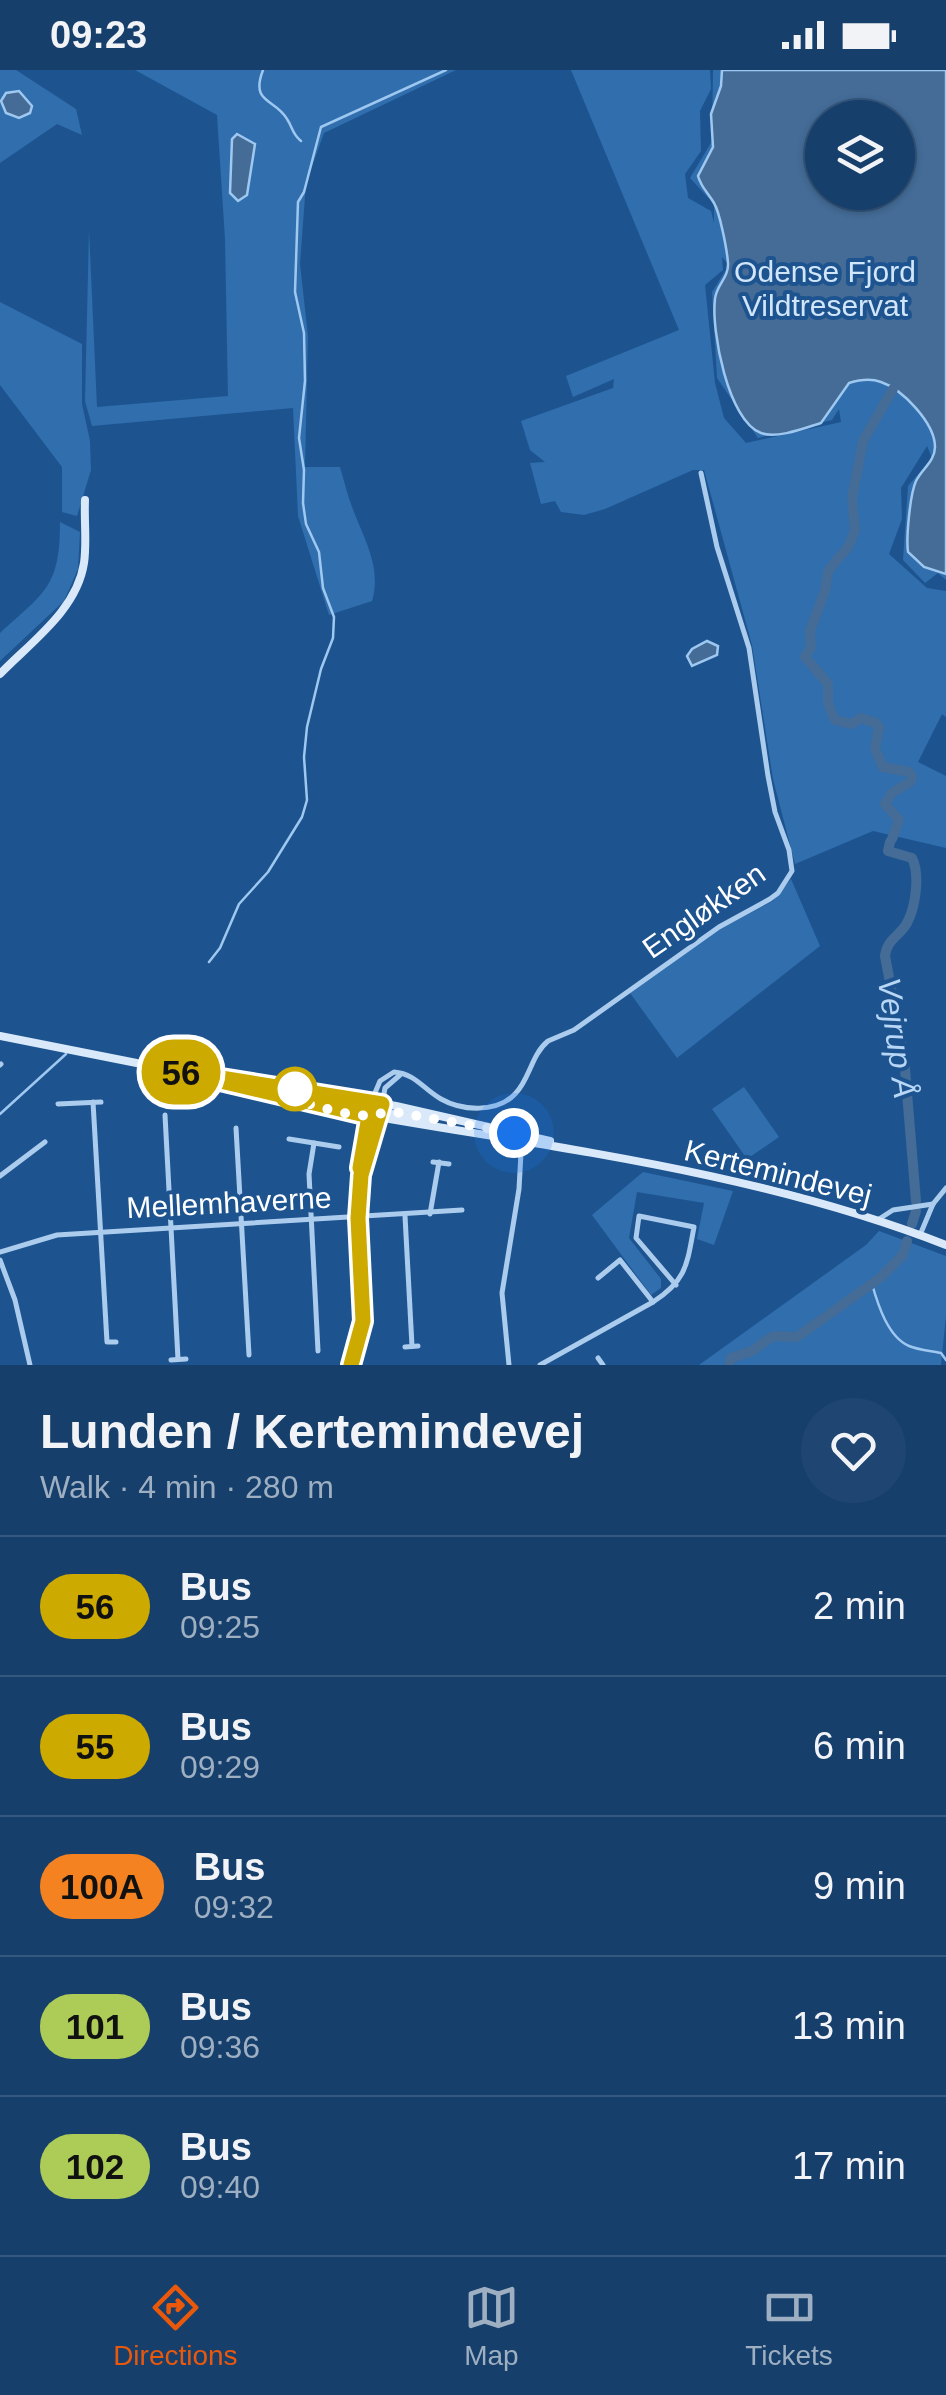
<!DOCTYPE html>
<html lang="en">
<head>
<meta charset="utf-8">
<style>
	body { margin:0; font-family:Helvetica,sans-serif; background:#1f4672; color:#f1f3f6; height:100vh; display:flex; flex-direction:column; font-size:38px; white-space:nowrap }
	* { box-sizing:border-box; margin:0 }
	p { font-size:32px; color:#9eafc2 }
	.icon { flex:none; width:55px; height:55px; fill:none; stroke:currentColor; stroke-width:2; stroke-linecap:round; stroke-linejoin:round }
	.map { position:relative; height:1295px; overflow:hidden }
	.panel { display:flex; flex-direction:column; background:#163f6c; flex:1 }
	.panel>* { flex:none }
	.badge { padding:0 20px; border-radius:32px; font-size:35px; line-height:65px }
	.tools { position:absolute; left:805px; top:30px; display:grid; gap:20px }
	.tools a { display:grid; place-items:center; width:110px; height:110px; border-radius:50%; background:#163f6c; box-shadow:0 2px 8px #0004,0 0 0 2px #35587f; font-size:50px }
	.you { position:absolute; width:50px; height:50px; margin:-25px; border:8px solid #fff; border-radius:50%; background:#1a73e8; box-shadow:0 0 0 15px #1a73e833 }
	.map>.badge { position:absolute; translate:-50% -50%; box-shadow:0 0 0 5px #fff }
	.round { display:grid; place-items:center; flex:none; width:105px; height:105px; border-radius:52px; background:#1f4672 }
	.overview { display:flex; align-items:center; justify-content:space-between; height:170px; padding:0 40px }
	h1 { font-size:48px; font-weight:700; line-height:75px }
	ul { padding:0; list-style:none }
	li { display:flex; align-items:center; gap:30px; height:140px; padding:0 40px; border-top:2px solid #35587f }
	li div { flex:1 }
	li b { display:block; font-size:38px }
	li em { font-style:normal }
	li .badge { min-width:110px; font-weight:700; text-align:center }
	.status { display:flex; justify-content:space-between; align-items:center; height:70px; padding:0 50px; background:#163f6c; direction:ltr }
	.status svg { height:28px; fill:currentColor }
	.tabs { display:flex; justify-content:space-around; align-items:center; height:140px; border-top:2px solid #35587f; background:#163f6c; font-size:28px; color:#9eafc2 }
	.tabs a { display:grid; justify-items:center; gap:5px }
	.tabs .current { color:#ea580c }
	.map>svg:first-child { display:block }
	.green { fill:#306eae; fill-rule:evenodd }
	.water { fill:#446c97; stroke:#9fc8f0; stroke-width:2.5; fill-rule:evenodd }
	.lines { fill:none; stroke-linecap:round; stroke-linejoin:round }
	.stream { stroke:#9fc8f0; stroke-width:2.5 }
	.river { stroke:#446c97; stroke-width:10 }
	.street { stroke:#acccee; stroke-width:5 }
	.secondary { stroke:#d9e9fa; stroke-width:8 }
	.line-casing { stroke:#fff; stroke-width:22 }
	.line { stroke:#ca0; stroke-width:15 }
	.walk { stroke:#fff; stroke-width:10; stroke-dasharray:0 18 }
	.stop-dot { fill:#fff; stroke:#ca0; stroke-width:5 }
	.labels { text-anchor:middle; stroke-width:8; stroke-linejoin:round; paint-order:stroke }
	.park-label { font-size:30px; fill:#d2e6fa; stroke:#1d5490 }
	.street-label { font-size:30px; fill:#fff; stroke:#1d5490 }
	.water-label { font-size:32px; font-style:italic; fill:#b8d6f5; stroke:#1d5490 }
</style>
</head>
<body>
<div class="status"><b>09:23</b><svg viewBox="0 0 49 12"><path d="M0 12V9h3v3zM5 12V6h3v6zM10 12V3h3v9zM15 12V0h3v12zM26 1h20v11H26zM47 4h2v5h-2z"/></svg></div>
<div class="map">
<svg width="946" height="1295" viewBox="0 0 946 1295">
	<rect width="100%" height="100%" fill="#1d5490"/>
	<g class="green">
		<path d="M0 0H16L76 39 82 65 57 54 0 93Z"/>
		<path d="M135 0H456L324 63 306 113 300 194 308 266 305 397H340C344 410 347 424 352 437 364 469 382 497 372 531L329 545 298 446 293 338 92 356 85 331 89 160 97 337 228 326 225 169 217 45Z"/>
		<path d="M571 0H710L711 19 700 41 701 81 685 104 688 128 711 141 714 153V134L690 108 712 71 713 0H946V510L938 503 925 513 903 490 908 416 932 388 927 376 901 418 902 449 889 484 927 518 946 521V647L942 644 918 692 946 706V778L873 761 795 794 773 709 752 575 704 400H693L605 439 584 445 561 442 555 431 541 434 530 393 545 392 530 380 521 351 613 318 614 309 573 327 566 306 679 260ZM822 48H898V122H822ZM722 187 729 195 712 222 717 308 758 368 832 350 839 339 841 352 746 373 724 348 715 313 705 215 723 200Z"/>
		<path d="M0 232 82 274V334L90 371 91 400 77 446 62 442V397L0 315Z"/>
		<path d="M60 452 80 462 78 499 64 531 0 591V563C45 522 60 517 60 452Z"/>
		<path d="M791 809 820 876 677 988 630 923 713 863 773 831Z"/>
		<path d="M744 1017 779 1067 747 1089 712 1039Z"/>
		<path d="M643 1102 733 1121 714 1175 697 1169 704 1133 637 1122 629 1168 661 1209V1218L651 1225 592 1145Z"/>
		<path d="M879 1161 946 1186V1246L941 1295H699L866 1175Z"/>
	</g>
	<g class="water">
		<path d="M722 0H946V504L924 497 908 482C906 468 910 424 916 411 922 399 935 391 935 377 935 353 902 319 881 312 870 308 859 310 849 313L821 353C805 358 777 369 761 363 728 351 711 260 715 229 716 215 729 208 728 193 727 180 720 143 714 133 708 123 701 117 698 106L713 77 711 44 721 16ZM822 48H898V122H822Z"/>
		<path d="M19 21 32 36 30 43 19 48 6 43 1 31 6 23Z"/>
		<path d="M237 64 255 74 247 125 238 131 230 123 232 69Z"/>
		<path d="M707 571 718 576 717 585 692 596 687 586 692 579Z"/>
	</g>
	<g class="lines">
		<g class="stream">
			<path d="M263 0C250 34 275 28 287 49 293 58 292 64 301 71"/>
			<path d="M209 892 220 878 239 834 268 802 302 747 307 730 304 687 307 657 321 599 333 568 334 547 323 518 319 482 306 454 303 433 304 400 299 368 305 311 304 263 295 222 298 132 304 122 321 57 446 0"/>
			<path d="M0 1044 66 984"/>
			<path d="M872 1214C878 1235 888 1267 909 1276 918 1280 932 1281 941 1283L946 1290"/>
		</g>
		<g class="river">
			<path d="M892 769 899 750 885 734 892 723 911 711 912 706 909 702 883 697 875 679 879 657 876 653 861 648 851 654 835 650 828 634V614L805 587 811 577 810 561 825 521 828 501 848 477 855 461 852 428 863 371 893 319"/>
			<path d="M890 772 888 781 912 788C920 804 916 836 907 853 899 867 887 869 885 886L904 987 916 1131"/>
			<path d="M912 1154 916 1141"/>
			<path d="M729 1295 731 1288 752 1281 773 1266 797 1267 880 1208 903 1185 907 1171"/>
		</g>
		<g class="street">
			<path d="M0 995 1 994"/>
			<path d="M372 1030 380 1011 394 1002C416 1004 423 1019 441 1029 462 1041 497 1043 515 1024 530 1009 531 985 548 971L574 960 719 857 770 829 778 823 792 801 789 780 775 742 768 706 749 578 717 477 701 403"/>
			<path d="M93 1032 107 1272H116"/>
			<path d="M58 1034 101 1032"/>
			<path d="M382 1035 385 1018 400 1005"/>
			<path d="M165 1045 178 1289"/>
			<path d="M236 1058 249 1285"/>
			<path d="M289 1069 339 1077"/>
			<path d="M314 1073 309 1104 318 1281"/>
			<path d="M433 1092 449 1094"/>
			<path d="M0 1106 45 1072"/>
			<path d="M430 1144 439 1092"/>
			<path d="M405 1146 412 1276"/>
			<path d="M876 1151 893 1140 933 1134"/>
			<path d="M920 1165 933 1134 946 1118"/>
			<path d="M0 1182 57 1165 462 1140"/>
			<path d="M0 1190 15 1230 30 1295"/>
			<path d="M598 1208 620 1190 653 1232"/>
			<path d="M405 1277 418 1276"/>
			<path d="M598 1288 603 1295"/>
			<path d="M171 1290 186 1289"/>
			<path d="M509 1295 502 1223 519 1119 521 1083"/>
			<path d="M540 1295 653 1232C687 1210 687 1194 694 1157L639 1146 636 1168 676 1215"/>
		</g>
		<g class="secondary">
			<path d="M0 604C31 572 77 540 84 493 87 473 84 451 85 430"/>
			<path d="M0 966 182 1002"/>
			<path d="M178 1001C236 1016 295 1033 355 1043 553 1078 757 1101 946 1175"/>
			<path d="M216 1007 396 1036 550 1071"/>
			<path d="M319 1030 374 1038"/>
			<path d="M378 1042 433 1050"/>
			<path d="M365 1092 380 1044"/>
			<path d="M351 1295 363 1260 358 1136 360 1098 370 1043"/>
		</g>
	</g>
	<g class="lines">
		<g class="line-casing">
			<path id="line" d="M351 1295 363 1251 358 1148 361 1105 382 1034 178 1001 369 1046 360 1098"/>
		</g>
		<use href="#line" class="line"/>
		<path class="walk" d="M295 1019 287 1028C309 1033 349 1048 370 1045 380 1044 385 1042 395 1042L514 1063"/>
	</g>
	<circle class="stop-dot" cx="295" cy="1019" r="20"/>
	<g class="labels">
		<g class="park-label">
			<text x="825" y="212">Odense Fjord<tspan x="825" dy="34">Vildtreservat</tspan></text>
		</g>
		<g class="street-label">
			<text transform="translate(704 841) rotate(-35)" y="10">Engløkken</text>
			<text transform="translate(778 1103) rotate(14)" y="10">Kertemindevej</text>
			<text transform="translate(229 1133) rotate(-3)" y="10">Mellemhaverne</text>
		</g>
		<g class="water-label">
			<text transform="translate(897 968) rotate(82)" y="11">Vejrup Å</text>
		</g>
	</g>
</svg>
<div class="tools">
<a><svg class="icon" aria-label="layers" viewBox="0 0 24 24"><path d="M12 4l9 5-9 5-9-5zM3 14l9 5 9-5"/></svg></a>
</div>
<div class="you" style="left:514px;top:1063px"></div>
<b class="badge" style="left:181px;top:1002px;background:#ca0;color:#111">56</b>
</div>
<section class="panel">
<div class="overview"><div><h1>Lunden / Kertemindevej</h1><p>Walk · 4 min · 280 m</p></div><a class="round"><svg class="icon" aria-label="heart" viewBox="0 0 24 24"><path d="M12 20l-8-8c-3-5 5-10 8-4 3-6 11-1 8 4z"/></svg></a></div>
<ul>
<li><span class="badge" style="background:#ca0;color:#111">56</span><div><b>Bus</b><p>09:25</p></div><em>2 min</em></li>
<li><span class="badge" style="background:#ca0;color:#111">55</span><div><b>Bus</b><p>09:29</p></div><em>6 min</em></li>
<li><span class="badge" style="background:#f58220;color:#111">100A</span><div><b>Bus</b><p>09:32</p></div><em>9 min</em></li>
<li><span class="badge" style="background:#adcb57;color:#111">101</span><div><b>Bus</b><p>09:36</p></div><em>13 min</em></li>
<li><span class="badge" style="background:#adcb57;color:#111">102</span><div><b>Bus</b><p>09:40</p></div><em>17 min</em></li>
</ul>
</section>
<nav class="tabs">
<a class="current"><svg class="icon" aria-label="directions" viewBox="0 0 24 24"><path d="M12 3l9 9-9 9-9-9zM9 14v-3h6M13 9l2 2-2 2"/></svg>Directions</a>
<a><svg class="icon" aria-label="map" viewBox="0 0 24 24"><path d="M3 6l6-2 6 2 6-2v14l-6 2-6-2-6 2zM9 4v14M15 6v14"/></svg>Map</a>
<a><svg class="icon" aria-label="tickets" viewBox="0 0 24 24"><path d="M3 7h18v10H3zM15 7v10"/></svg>Tickets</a>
</nav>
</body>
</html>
